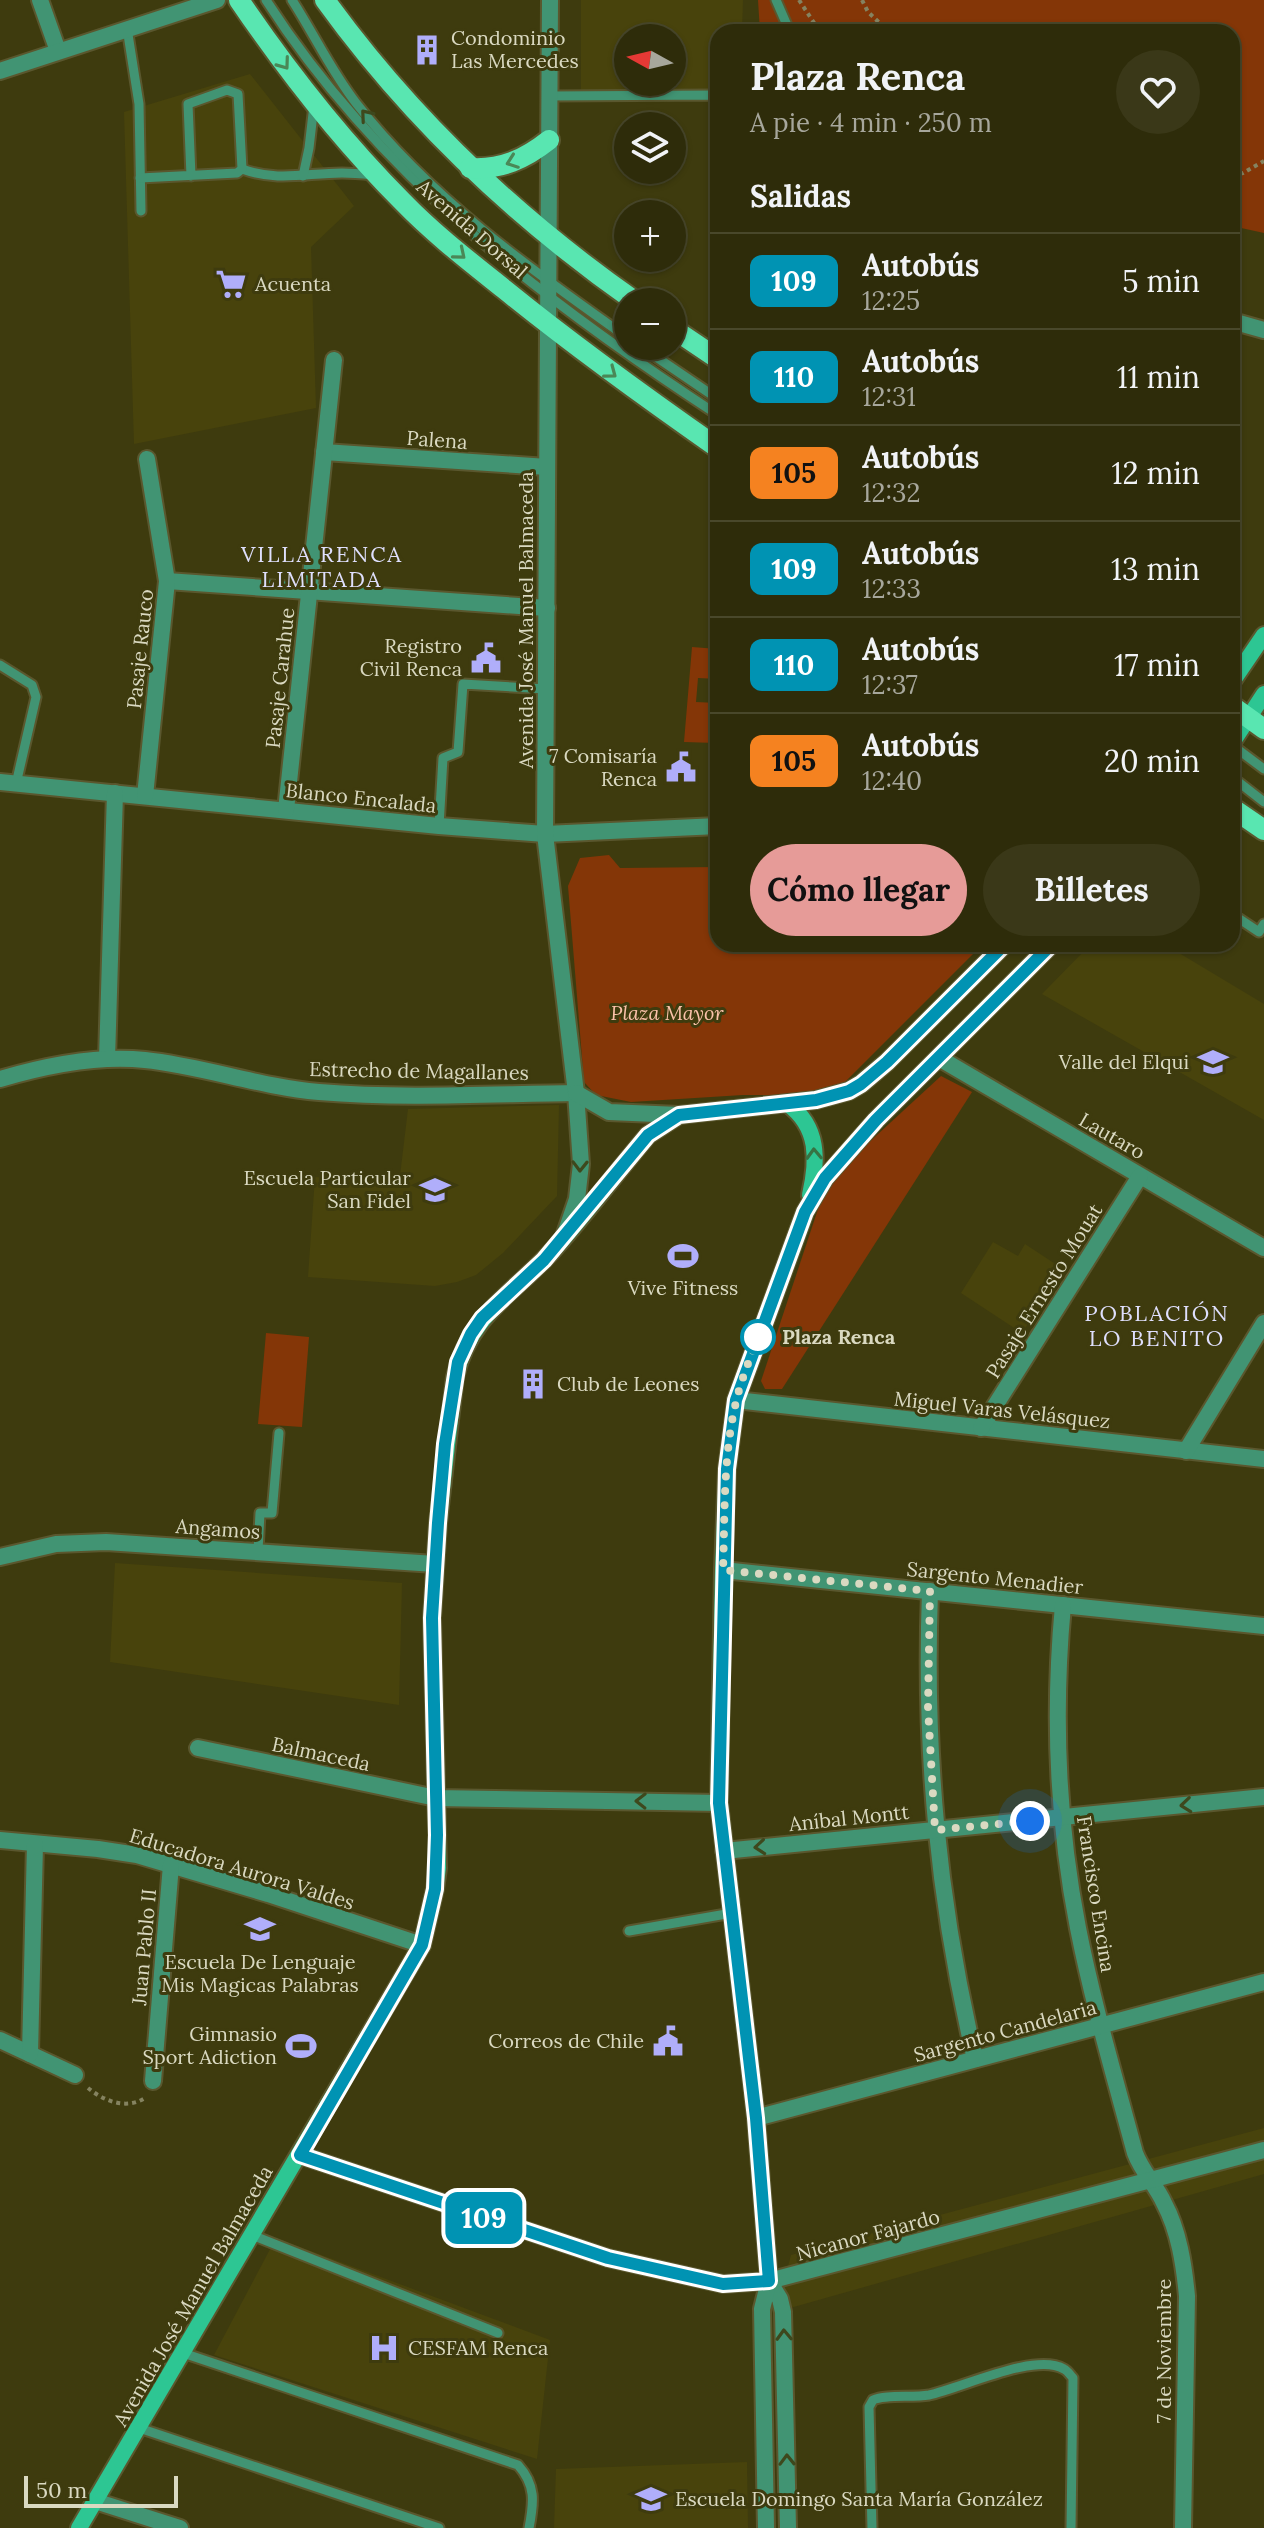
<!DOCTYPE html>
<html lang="es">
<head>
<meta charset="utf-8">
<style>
	body { margin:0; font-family:Lora,serif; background:#3a3818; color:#f1f3f6; height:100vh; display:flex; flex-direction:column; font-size:30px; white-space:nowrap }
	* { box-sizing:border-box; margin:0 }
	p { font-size:26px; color:#a7a79c }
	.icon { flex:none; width:44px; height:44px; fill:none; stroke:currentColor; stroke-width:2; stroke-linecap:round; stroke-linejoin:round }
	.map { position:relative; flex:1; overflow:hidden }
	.side { position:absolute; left:710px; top:24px; width:530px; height:928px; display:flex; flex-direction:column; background:#2e2c0a; border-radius:24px; box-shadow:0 2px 6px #0004,0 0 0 2px #49482b }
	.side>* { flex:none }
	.badge { padding:0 16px; border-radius:12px; font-size:28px; line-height:52px }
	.needle { width:52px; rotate:278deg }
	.tools { position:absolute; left:614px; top:24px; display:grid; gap:16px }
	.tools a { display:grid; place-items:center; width:72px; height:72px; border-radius:50%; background:#2e2c0a; box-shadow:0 2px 6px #0004,0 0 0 2px #49482b; font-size:40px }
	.scale { position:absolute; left:24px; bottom:20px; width:154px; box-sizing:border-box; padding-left:8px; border:4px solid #dad9c1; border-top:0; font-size:22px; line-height:28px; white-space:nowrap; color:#dad9c1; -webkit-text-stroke:6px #3e3b0e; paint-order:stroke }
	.you { position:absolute; width:40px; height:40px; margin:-20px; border:6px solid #fff; border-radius:50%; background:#1a73e8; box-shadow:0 0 0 12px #1a73e833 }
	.map>.badge { position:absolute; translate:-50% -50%; box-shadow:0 0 0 4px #fff }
	h2 { padding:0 40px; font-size:30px; line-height:72px }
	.round { display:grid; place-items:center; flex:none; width:84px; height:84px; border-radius:42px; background:#3a3818 }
	.summary { display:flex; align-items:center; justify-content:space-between; height:136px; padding:0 40px }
	h1 { font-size:38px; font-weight:800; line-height:60px }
	.cta { display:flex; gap:16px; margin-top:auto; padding:16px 40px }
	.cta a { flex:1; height:92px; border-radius:48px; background:#e69b98; color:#111; font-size:32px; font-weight:800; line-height:92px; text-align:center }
	.cta a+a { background:#3a3818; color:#f1f3f6 }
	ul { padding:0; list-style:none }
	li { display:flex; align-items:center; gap:24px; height:96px; padding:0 40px; border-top:2px solid #49482b }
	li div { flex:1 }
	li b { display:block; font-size:30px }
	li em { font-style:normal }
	li .badge { min-width:88px; font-weight:700; text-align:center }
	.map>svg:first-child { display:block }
	.built { fill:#48430c; fill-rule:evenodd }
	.green { fill:#843607 }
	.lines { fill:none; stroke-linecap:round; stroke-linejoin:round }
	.service-casing { stroke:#5a572e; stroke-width:13 }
	.minor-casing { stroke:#5a572e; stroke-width:20 }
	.tertiary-casing { stroke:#5a572e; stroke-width:20 }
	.secondary-casing { stroke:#5a572e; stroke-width:20 }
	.primary-casing { stroke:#5a572e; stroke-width:24 }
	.path { stroke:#858360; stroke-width:4; stroke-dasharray:4 4; stroke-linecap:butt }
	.service { stroke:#419473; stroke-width:9 }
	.minor { stroke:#419473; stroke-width:16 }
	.tertiary { stroke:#419473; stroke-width:16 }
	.secondary { stroke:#2dc693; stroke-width:16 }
	.primary { stroke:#59e6b1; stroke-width:20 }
	.oneway { stroke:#4a8857 }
	.oneway2 { stroke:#3e481d }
	.oneway3 { stroke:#377343 }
	.line-casing { stroke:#fff; stroke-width:18 }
	.line { stroke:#0093b3; stroke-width:12 }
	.walk { stroke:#dad9c1; stroke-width:8; stroke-dasharray:0 14.4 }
	.stop-dot { fill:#fff; stroke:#0093b3; stroke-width:4 }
	.labels { text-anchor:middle; stroke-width:6; stroke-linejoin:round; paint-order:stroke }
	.poi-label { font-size:20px; fill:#dad9c1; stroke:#3e3b0e; text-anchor:end }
	.street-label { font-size:20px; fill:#dad9c1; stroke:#3e3b0e }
	.park-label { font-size:20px; font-style:italic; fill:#fbc2aa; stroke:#3e3b0e }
	.stop-label { font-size:20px; font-weight:bold; fill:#dad9c1; stroke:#3e3b0e; text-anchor:start }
	.neighbourhood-label { font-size:22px; letter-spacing:2px; fill:#dfdffd; stroke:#3e3b0e }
</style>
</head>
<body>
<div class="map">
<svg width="1264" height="2528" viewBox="0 0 1264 2528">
	<rect width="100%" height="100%" fill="#3e3b0e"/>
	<g class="built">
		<path d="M581 0H743L742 32H718V94L581 93ZM628 38H672V82H628Z"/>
		<path d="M250 74 354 206 311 247 316 408 134 444 124 112Z"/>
		<path d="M1091 944H1164L1264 1004V1120L1042 994Z"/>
		<path d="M559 1105 557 1196 503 1253 476 1275 457 1282 435 1286 308 1277 315 1177 399 1184 408 1109Z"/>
		<path d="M993 1242 1018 1256 1025 1244 1063 1269 1022 1333 961 1293Z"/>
		<path d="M115 1563 402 1583 399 1705 110 1662Z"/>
		<path d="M1264 2128V2174L776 2312 791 2255Z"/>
		<path d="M276 2238 550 2340 537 2459 214 2355Z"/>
		<path d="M747 2462 748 2528H554L556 2469Z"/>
	</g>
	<g class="green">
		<path d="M758 0H1264V233L1232 226V32H760Z"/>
		<path d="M692 647 718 649V679L698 678 696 702 717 703 716 743 684 742Z"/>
		<path d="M609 855 620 868 718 867V944H983L839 1088 799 1095H743L631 1102 596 1095 584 1082 568 886 580 858Z"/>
		<path d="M941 1076 972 1092 782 1389H765L761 1381 820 1203 840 1169Z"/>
		<path d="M266 1333 309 1337 302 1427 258 1424Z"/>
	</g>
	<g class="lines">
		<g class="service-casing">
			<g id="service">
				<path d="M266 0C379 176 545 302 718 415"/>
				<path d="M292 0C314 34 331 71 356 103 430 198 530 269 628 338"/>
				<path d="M776 0 790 32"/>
				<path d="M127 28 139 104 141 211"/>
				<path d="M549 96 716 95 718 97"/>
				<path d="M242 169C278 182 306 173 342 173 352 173 363 174 373 175"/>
				<path d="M303 176 309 148 314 105"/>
				<path d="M140 178 237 173 242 169 238 94 227 90 188 104 191 176"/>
				<path d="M716 188 718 183"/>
				<path d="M640 346 718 399"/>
				<path d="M0 665 32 685 36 697 16 784"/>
				<path d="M1232 745 1264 769"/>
				<path d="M1232 777 1264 802"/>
				<path d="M439 826 443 758 458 752 463 684 546 689"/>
				<path d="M1232 914 1259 932 1264 924"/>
				<path d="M258 1551 260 1513H272L279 1433"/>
				<path d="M629 1931 732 1913"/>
				<path d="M252 2235 498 2333"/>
				<path d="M183 2353 518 2465C536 2485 534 2502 529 2528"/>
				<path d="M139 2428 439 2528"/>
				<path d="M872 2528 869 2407 873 2400C886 2394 912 2398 929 2395 962 2388 1035 2352 1064 2369 1068 2371 1070 2375 1073 2378L1071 2528"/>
			</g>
		</g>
		<g class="minor-casing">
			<g id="minor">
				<path d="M40 0 58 51"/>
				<path d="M1232 321 1264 330"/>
				<path d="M324 452 547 467"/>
				<path d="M167 581 547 608"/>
				<path d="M0 782 439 826 545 834 718 826"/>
				<path d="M145 796 167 581 147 459"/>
				<path d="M286 810 334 360"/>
				<path d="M939 1058 1264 1248"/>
				<path d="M107 1059 115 793"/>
				<path d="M0 1079C44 1066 99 1055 145 1060 203 1066 260 1087 319 1092 404 1099 491 1094 576 1093"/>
				<path d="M736 1400 1264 1459"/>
				<path d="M981 1428 1140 1176"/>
				<path d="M1186 1451 1264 1323"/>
				<path d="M723 1570 1264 1626"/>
				<path d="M930 1591C924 1754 938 1901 975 2059"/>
				<path d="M1063 1605C1053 1713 1057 1821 1078 1928 1093 2004 1115 2078 1135 2153 1142 2172 1156 2185 1164 2203 1179 2231 1184 2265 1187 2296L1183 2528"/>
				<path d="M198 1748 436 1798 719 1803"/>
				<path d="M0 1840 98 1849 137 1855 268 1894 422 1945"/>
				<path d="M724 1851 1264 1797"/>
				<path d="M0 2040 75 2075"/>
				<path d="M30 2054 35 1844"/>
				<path d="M153 2081 171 1865"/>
				<path d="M756 2118 1264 1982"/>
				<path d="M95 2501 180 2528"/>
			</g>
		</g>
		<g class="tertiary-casing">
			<g id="tertiary">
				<path d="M550 0 545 834 576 1093 581 1164 577 1199 565 1234"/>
				<path d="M0 71 217 0"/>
				<path d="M576 1093 609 1112 679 1115"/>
				<path d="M0 1557 56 1544 106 1542 435 1564"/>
				<path d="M769 2281 1264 2150"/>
				<path d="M769 2281 780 2299 783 2312 788 2528"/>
				<path d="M766 2528 762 2309 769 2281"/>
			</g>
		</g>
		<g class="secondary-casing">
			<g id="secondary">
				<path d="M1232 682 1264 635"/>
				<path d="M1232 743 1264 694"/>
				<path d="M788 1104C819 1127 818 1160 810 1195"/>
				<path d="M300 2155 608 2258 723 2284 769 2281 756 2118 719 1803 723 1570 727 1469 736 1400 805 1212 825 1178 876 1120 1052 944"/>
				<path d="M79 2528 422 1945 435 1889 438 1868 432 1618 438 1523 455 1377C470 1313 514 1294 554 1249 587 1212 616 1173 648 1135L679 1115 816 1100 849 1091 861 1084 887 1062 1005 944"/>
			</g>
		</g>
		<g class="primary-casing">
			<g id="primary">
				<path d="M239 0C288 72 341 140 403 202 434 234 469 261 504 289 573 345 645 397 718 448"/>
				<path d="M325 0C411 119 516 218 636 302"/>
				<path d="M470 168C501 170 525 159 549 140"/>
				<path d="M672 328 718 359"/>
				<path d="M1232 706 1264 729"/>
				<path d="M1232 808 1264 830"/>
			</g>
		</g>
		<g class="path">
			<path d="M799 0 820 32"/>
			<path d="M862 0 868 12 889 32"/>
			<path d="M1232 176 1243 173 1264 161"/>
			<path d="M88 2088C104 2101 126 2110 145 2098"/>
		</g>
		<use href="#service" class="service"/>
		<use href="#minor" class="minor"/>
		<use href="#tertiary" class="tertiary"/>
		<use href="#secondary" class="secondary"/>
		<use href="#primary" class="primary"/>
	</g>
	<defs><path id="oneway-chevron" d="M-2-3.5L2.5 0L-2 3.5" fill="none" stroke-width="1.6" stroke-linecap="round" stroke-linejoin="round" transform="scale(2)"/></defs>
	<g class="oneway">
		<use href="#oneway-chevron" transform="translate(284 64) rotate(54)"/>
		<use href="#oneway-chevron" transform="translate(512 162) rotate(160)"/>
		<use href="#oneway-chevron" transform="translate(460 254) rotate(40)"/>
		<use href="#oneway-chevron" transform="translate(611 373) rotate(37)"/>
	</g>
	<g class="oneway2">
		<use href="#oneway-chevron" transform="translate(366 115) rotate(-130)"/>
		<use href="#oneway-chevron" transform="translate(580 1166) rotate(91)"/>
		<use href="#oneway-chevron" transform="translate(641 1801) rotate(-179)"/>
		<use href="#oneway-chevron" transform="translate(1186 1805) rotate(174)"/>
		<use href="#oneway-chevron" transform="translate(760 1847) rotate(175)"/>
		<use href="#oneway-chevron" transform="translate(784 2335) rotate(-92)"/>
		<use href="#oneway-chevron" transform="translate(787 2460) rotate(-91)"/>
	</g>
	<use class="oneway3" href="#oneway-chevron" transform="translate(814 1154) rotate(-92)"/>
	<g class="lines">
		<g class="line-casing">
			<path id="line" d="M1005 944 887 1062 861 1084 849 1091 816 1100 679 1115 648 1135 544 1260 482 1318 471 1334 458 1362 445 1444 438 1523 432 1618 437 1835 435 1889 422 1945 300 2155 608 2258 723 2284 769 2281 756 2118 719 1803 727 1469 736 1400 805 1212 825 1178 876 1120 1052 944"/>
		</g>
		<use href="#line" class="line"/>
		<path class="walk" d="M758 1337C750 1359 741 1380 736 1402 723 1456 725 1514 723 1570L930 1591 928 1708 935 1830 1030 1821"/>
	</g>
	<defs>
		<g id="building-bare" transform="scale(2.4)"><path d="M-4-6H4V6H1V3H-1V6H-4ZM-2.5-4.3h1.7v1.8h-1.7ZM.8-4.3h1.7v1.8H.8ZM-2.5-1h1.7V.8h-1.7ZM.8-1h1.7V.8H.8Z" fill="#b0aefa" stroke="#3e3b0e" stroke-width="2.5" paint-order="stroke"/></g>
		<g id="supermarket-bare" transform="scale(2.4)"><path d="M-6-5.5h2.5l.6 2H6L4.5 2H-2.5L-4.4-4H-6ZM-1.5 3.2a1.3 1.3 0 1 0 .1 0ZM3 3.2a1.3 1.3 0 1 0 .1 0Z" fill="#b0aefa" stroke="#3e3b0e" stroke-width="2.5" paint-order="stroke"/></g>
		<g id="civic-bare" transform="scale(2.4)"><path d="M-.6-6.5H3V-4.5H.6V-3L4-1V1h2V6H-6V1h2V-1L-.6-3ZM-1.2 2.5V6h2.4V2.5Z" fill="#b0aefa" stroke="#3e3b0e" stroke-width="2.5" paint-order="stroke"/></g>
		<g id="school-bare" transform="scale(2.4)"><path d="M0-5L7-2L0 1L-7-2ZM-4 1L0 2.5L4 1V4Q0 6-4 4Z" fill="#b0aefa" stroke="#3e3b0e" stroke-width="2.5" paint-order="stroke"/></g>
		<g id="stadium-bare" transform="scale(2.4)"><path d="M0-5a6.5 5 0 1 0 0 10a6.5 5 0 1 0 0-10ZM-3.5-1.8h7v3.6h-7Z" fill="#b0aefa" stroke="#3e3b0e" stroke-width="2.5" paint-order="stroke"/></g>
		<g id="hospital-bare" transform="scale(2.4)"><path d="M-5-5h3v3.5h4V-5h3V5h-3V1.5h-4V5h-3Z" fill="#b0aefa" stroke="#3e3b0e" stroke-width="2.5" paint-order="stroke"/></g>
	</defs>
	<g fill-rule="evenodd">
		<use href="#building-bare" x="427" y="50"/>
		<use href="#supermarket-bare" x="231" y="284"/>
		<use href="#civic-bare" x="486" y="658"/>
		<use href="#civic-bare" x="681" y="767"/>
		<use href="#school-bare" x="1213" y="1062"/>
		<use href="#school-bare" x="435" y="1190"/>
		<use href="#stadium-bare" x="683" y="1256"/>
		<use href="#building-bare" x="533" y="1384"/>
		<use href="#school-bare" x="260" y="1929"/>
		<use href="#civic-bare" x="668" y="2041"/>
		<use href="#stadium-bare" x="301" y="2046"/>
		<use href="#hospital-bare" x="384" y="2348"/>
		<use href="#school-bare" x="651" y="2499"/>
	</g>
	<circle class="stop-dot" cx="758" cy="1337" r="16"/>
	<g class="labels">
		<g class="poi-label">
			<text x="451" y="45" text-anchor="start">Condominio<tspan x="451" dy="23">Las Mercedes</tspan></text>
			<text x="255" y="291" text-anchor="start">Acuenta</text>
			<text x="462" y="653">Registro<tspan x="462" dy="23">Civil Renca</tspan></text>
			<text x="657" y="763">7 Comisaría<tspan x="657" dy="23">Renca</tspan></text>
			<text x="1189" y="1069">Valle del Elqui</text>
			<text x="411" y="1185">Escuela Particular<tspan x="411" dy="23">San Fidel</tspan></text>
			<text x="683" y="1295" text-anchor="middle">Vive Fitness</text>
			<text x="557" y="1391" text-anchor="start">Club de Leones</text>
			<text x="260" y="1969" text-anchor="middle">Escuela De Lenguaje<tspan x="260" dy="23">Mis Magicas Palabras</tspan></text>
			<text x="277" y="2041">Gimnasio<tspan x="277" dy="23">Sport Adiction</tspan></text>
			<text x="644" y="2048">Correos de Chile</text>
			<text x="408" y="2355" text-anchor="start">CESFAM Renca</text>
			<text x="675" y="2506" text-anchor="start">Escuela Domingo Santa María González</text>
		</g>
		<g class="street-label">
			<text transform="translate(472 229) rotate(41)" y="7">Avenida Dorsal</text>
			<text transform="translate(437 440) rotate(4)" y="7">Palena</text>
			<text transform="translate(526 620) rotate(-90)" y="7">Avenida José Manuel Balmaceda</text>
			<text transform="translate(140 649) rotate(-84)" y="7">Pasaje Rauco</text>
			<text transform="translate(280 678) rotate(-84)" y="7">Pasaje Carahue</text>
			<text transform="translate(361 798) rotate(6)" y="7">Blanco Encalada</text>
			<text transform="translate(419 1071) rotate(1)" y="7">Estrecho de Magallanes</text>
			<text transform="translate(1112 1136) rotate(30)" y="7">Lautaro</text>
			<text transform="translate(1044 1291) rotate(-58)" y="7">Pasaje Ernesto Mouat</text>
			<text transform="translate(1002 1410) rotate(6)" y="7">Miguel Varas Velásquez</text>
			<text transform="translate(218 1529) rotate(4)" y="7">Angamos</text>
			<text transform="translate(995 1578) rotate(6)" y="7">Sargento Menadier</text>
			<text transform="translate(321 1754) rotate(12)" y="7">Balmaceda</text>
			<text transform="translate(849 1818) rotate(-6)" y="7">Aníbal Montt</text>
			<text transform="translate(242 1869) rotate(17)" y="7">Educadora Aurora Valdes</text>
			<text transform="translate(1096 1894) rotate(81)" y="7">Francisco Encina</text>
			<text transform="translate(144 1947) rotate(-85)" y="7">Juan Pablo II</text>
			<text transform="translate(1005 2031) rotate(-15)" y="7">Sargento Candelaria</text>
			<text transform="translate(868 2235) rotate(-15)" y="7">Nicanor Fajardo</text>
			<text transform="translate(193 2296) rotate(-60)" y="7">Avenida José Manuel Balmaceda</text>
			<text transform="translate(1164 2351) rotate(-90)" y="7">7 de Noviembre</text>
		</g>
		<g class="park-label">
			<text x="667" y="1020">Plaza Mayor</text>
		</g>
		<g class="stop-label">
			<text x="782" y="1344">Plaza Renca</text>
		</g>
		<g class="neighbourhood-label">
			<text x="322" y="562">VILLA RENCA<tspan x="322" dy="25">LIMITADA</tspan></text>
			<text x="1157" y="1321">POBLACIÓN<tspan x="1157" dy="25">LO BENITO</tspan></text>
		</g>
	</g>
</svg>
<div class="tools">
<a><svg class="needle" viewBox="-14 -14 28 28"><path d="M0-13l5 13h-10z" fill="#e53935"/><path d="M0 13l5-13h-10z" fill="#a7a79c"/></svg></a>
<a><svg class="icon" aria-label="layers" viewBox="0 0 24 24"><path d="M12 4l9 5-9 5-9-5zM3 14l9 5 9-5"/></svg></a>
<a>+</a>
<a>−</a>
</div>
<div class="scale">50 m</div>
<div class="you" style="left:1030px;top:1821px"></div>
<b class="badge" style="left:484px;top:2218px;background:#0093b3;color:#fff">109</b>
<section class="side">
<div class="summary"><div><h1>Plaza Renca</h1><p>A pie · 4 min · 250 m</p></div><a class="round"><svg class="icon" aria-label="heart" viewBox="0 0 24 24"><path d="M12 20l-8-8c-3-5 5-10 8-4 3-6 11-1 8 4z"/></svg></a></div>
<h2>Salidas</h2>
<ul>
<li><span class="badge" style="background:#0093b3;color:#fff">109</span><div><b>Autobús</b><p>12:25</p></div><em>5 min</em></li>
<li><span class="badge" style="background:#0093b3;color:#fff">110</span><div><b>Autobús</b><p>12:31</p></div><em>11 min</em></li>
<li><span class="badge" style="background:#f58220;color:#111">105</span><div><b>Autobús</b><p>12:32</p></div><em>12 min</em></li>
<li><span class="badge" style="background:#0093b3;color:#fff">109</span><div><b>Autobús</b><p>12:33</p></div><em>13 min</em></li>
<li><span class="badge" style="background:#0093b3;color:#fff">110</span><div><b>Autobús</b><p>12:37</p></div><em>17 min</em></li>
<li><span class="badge" style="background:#f58220;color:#111">105</span><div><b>Autobús</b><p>12:40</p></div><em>20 min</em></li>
</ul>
<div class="cta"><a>Cómo llegar</a><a>Billetes</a></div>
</section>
</div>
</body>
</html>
